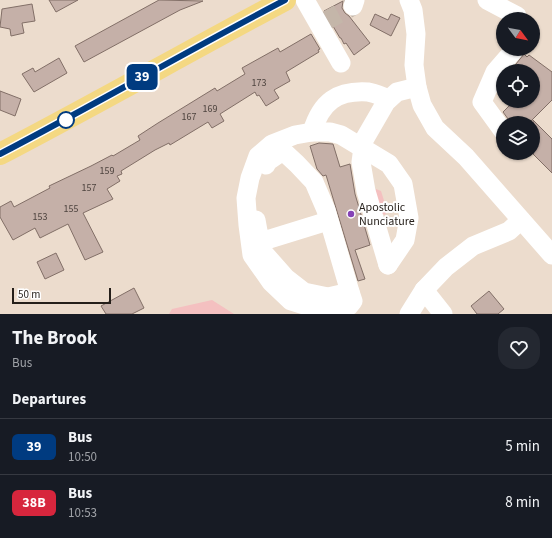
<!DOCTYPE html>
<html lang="en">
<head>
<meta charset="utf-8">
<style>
	body { margin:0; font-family:"Source Sans 3",sans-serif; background:#242831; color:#f1f3f6; height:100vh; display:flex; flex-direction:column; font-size:15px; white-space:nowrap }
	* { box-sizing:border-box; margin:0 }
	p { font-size:13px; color:#9ea1a6 }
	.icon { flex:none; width:22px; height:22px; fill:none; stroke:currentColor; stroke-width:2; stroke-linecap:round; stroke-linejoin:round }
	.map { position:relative; height:314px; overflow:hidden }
	.side { display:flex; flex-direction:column; background:#171b24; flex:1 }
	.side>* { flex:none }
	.badge { padding:0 8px; border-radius:6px; font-size:14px; line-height:26px }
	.needle { width:26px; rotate:122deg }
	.buttons { position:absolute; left:496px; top:12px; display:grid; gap:8px }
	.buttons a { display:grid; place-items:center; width:44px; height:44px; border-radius:50%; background:#171b24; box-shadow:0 1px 3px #0004; font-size:20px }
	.scale { position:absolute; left:12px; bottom:10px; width:99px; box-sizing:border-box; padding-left:4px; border:2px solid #251f1a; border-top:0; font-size:11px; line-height:14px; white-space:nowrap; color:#251f1a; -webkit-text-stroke:3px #fff; paint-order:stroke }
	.map>.badge { position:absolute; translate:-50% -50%; box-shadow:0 0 0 2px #fff }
	h2 { padding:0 12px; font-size:15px; line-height:36px }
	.round { display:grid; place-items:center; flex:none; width:42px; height:42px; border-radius:16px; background:#242831 }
	.summary { display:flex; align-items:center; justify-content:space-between; height:68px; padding:0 12px }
	h1 { font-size:19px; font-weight:700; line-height:30px }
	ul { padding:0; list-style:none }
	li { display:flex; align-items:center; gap:12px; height:56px; padding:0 12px; border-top:1px solid #363941 }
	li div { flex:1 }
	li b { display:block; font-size:15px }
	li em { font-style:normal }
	li .badge { min-width:44px; font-weight:700; text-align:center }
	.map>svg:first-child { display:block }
	.green { fill:#f4c0c0 }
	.building { fill:#c5b0a8; stroke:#826f67 }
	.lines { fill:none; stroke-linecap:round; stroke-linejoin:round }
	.minor-tunnel { stroke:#c4b6a9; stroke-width:19; stroke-dasharray:19 10; stroke-linecap:butt }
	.minor { stroke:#fff; stroke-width:19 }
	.major { stroke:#f4d882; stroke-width:22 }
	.line-casing { stroke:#fff; stroke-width:9 }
	.line { stroke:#003b80; stroke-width:6 }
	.stop-dot { fill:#fff; stroke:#003b80; stroke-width:2 }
	.poi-dot { fill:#8542b6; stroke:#fff; stroke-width:1.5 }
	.labels { text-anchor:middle; stroke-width:4; stroke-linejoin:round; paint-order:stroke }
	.number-label { font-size:10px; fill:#4d433e }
	.poi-label { font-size:12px; fill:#251f1a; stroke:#fff; text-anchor:start }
</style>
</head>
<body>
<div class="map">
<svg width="552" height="314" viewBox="0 0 552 314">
	<rect width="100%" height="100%" fill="#ecdccd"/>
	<g class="green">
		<path d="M376 189 381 191 387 210 385 215 380 213 374 194Z"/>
		<path d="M212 300 234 314H169L172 309Z"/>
	</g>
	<g class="building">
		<path d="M49 0H78L56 12Z"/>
		<path d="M159 0 203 1 180 10 84 62 75 46Z"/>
		<path d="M343 1 342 8 345 13 349 16 370 43 354 55 346 43 344 44 341 38H340L324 11Z"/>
		<path d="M32 4 35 21 22 23 24 33 11 36 10 29 0 27 2 9Z"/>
		<path d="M375 14 388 20 391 14 400 18 391 36 370 25Z"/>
		<path d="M311 34 320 49 318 50 319 52 286 72 290 81 274 90 279 98 266 106 259 95 257 96 255 92 220 114 224 121 212 128 208 122 170 145 169 143 155 150 121 171 122 174 117 176 120 181 107 189 113 199 83 213 103 252 85 260 68 224 40 238 35 228 13 240 0 217V207L11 201 14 207 50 188 49 186 91 166 112 155 113 156 140 140 138 136 158 123 215 88 217 91 245 74 242 68 278 48 280 52Z"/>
		<path d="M524 54 527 57 529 55 552 72V100L529 123H511L503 112 514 101H533V71H513L512 69Z"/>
		<path d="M59 58 67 73 34 92 22 74 33 68 35 72Z"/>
		<path d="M0 91 21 99 15 116 0 110Z"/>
		<path d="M533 120 552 139V173L533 154Z"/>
		<path d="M319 143 333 144 340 167 350 164 355 194 370 245 355 250 365 279 358 281 326 175 323 176 317 169 310 146Z"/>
		<path d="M56 253 64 270 45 279 37 262Z"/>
		<path d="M134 288 144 308 132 314H106L101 306Z"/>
		<path d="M489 291 504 309 498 314H477L471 306Z"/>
	</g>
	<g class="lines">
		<path class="minor-tunnel" d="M322 23 353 6"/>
		<g class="minor">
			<path d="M305 0 341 63"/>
			<path d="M409 0 413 10 416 34 414 65 417 87 422 105 435 128 466 157 552 255"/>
			<path d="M487 0 517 16 518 19"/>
			<path d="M353 6 355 0"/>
			<path d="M503 131 482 102 495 72 515 49"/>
			<path d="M312 132C321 102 337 90 368 92 375 93 383 97 389 99"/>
			<path d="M256 220 260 242 328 221"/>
			<path d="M262 249 263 252 286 278 304 292 328 297 350 292 326 210 314 182 297 164 283 151 267 162 266 165"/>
			<path d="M388 265 366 191 361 162 364 140 386 102 397 92 417 87"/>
			<path d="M424 290 443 314"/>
			<path d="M350 292 353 301 349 306 338 310 314 308 291 301 271 282 252 255 248 225 246 198 250 178 258 156 272 144 295 135 312 132H330L341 135 389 164 403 184 409 218 405 240 388 265"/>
			<path d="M409 314 424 290 446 267 473 246 509 231 521 220"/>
		</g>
		<path class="major" d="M0 154C96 104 189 51 285 0"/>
	</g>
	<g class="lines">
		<g class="line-casing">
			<path id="line" d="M0 154C96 104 189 50 285 0"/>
		</g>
		<use href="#line" class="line"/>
	</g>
	<circle class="stop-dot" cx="66" cy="120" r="8"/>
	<circle class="poi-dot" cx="351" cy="214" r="4"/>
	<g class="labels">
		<g class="number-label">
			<text x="259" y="86">173</text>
			<text x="210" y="112">169</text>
			<text x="189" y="120">167</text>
			<text x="107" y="174">159</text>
			<text x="89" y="191">157</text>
			<text x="71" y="212">155</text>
			<text x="40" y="220">153</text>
		</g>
		<g class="poi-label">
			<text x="359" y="211">Apostolic<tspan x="359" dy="14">Nunciature</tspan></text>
		</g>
	</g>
</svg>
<div class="buttons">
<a><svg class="needle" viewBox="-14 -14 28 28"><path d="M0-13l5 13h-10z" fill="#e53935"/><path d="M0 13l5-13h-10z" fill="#9ea1a6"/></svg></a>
<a><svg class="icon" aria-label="locate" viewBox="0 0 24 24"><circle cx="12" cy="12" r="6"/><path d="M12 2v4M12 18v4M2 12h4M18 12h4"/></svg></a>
<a><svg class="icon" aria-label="layers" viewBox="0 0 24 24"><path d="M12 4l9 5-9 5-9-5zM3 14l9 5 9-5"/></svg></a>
</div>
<div class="scale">50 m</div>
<b class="badge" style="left:142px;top:77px;background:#003b80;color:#fff">39</b>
</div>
<section class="side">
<div class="summary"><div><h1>The Brook</h1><p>Bus</p></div><a class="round"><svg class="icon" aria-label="heart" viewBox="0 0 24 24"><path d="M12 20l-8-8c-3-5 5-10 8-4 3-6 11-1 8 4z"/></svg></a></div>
<h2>Departures</h2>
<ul>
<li><span class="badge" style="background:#003b80;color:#fff">39</span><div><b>Bus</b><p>10:50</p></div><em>5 min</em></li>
<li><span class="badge" style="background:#d7263d;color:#fff">38B</span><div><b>Bus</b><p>10:53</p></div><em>8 min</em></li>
</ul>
</section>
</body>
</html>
